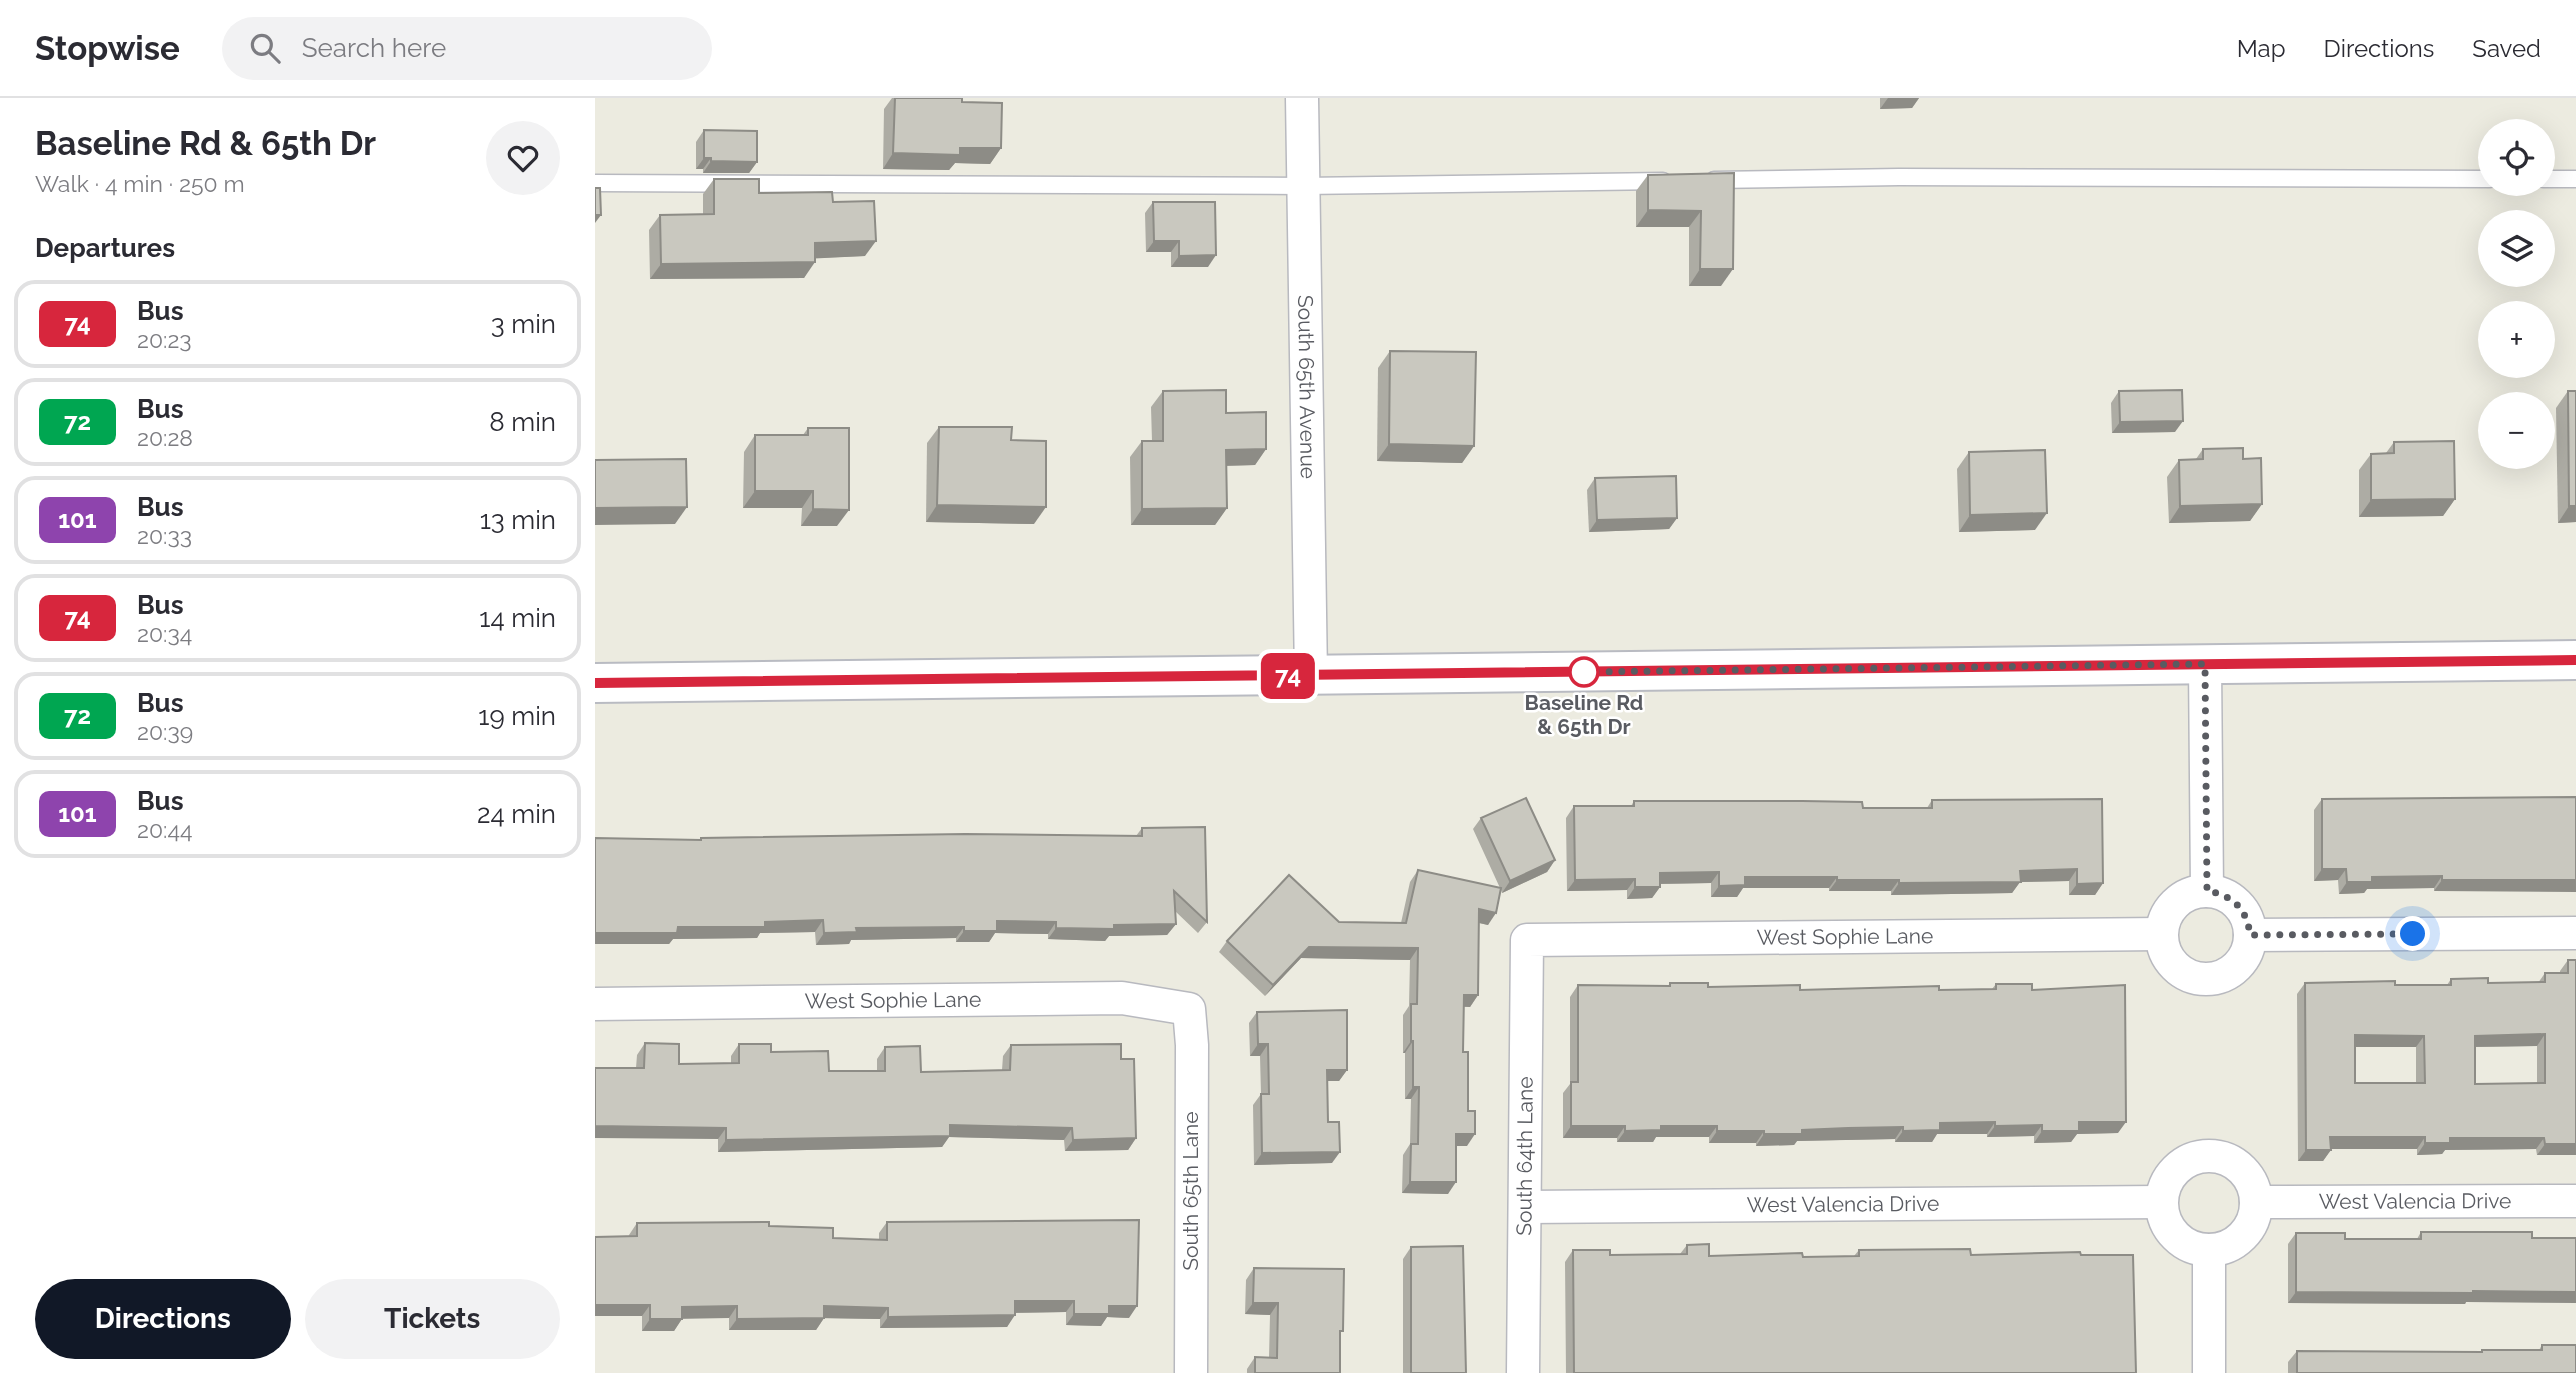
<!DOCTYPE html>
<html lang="en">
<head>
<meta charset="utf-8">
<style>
	body { margin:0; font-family:Raleway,sans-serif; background:#f2f2f3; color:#2b2b33; height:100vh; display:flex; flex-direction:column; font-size:26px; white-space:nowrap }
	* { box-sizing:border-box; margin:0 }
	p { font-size:23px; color:#7c7c81 }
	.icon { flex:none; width:38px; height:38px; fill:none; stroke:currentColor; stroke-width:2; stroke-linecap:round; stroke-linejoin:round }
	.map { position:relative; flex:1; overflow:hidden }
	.sheet { display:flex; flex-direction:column; background:#fff; width:595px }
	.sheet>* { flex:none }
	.badge { padding:0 14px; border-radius:10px; font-size:24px; line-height:46px }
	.controls { position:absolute; left:1883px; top:21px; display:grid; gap:14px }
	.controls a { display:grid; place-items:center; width:77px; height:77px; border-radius:50%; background:#fff; box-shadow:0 7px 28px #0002; font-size:35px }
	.you { position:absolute; width:35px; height:35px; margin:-18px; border:5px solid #fff; border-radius:50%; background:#1a73e8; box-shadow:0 0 0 10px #1a73e833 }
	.map>.badge { position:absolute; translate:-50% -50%; box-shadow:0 0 0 4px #fff }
	h2 { padding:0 35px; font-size:26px; line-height:63px }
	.round { display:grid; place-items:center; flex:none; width:74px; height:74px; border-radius:37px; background:#f2f2f3 }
	.overview { display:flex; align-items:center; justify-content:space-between; height:119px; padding:0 35px }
	h1 { font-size:33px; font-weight:700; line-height:52px }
	.button { display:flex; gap:14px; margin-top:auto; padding:14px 35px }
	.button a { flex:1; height:80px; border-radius:42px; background:#111827; color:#fff; font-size:28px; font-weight:700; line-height:80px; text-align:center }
	.button a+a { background:#f2f2f3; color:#2b2b33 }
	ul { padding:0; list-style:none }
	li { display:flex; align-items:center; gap:21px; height:88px; margin:0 14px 10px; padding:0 21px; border:4px solid #e1e1e2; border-radius:21px }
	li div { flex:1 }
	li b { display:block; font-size:26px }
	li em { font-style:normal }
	li .badge { min-width:77px; font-weight:700; text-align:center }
	header { display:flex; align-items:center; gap:42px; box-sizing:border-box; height:98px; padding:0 35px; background:#fff; border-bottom:2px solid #e1e1e2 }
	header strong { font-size:33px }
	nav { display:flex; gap:38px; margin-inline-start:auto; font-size:24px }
	.search { width:490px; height:63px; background:#f2f2f3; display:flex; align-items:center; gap:18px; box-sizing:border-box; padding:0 24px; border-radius:38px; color:#7c7c81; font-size:26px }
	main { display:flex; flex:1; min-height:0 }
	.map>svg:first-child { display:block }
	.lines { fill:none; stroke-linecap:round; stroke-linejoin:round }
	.lane-casing { stroke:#b8b9bf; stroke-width:19 }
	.street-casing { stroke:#b8b9bf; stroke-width:35 }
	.secondary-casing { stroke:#b9bbc2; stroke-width:42 }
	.lane { stroke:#fff; stroke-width:16 }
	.street { stroke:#fff; stroke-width:32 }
	.secondary { stroke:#fff; stroke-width:38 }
	.wall { fill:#adaca4; fill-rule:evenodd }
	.shaded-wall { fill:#8d8c86 }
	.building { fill:#c9c8bf; stroke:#8d8c86; stroke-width:2; fill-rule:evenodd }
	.line-casing { stroke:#fff; stroke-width:16 }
	.line { stroke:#d7263d; stroke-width:10 }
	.walk { stroke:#595b61; stroke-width:7; stroke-dasharray:0 12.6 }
	.stop-dot { fill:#fff; stroke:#d7263d; stroke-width:3.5 }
	.labels { text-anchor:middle; stroke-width:5; stroke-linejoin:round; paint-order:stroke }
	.street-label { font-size:21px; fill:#595b61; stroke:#fff }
	.stop-label { font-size:21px; font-weight:bold; fill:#595b61; stroke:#fff }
</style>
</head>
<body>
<header>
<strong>Stopwise</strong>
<div class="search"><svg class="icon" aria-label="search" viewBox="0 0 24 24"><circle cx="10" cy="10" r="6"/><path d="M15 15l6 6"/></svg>Search here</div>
<nav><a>Map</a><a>Directions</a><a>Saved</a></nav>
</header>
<main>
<section class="sheet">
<div class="overview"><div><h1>Baseline Rd &amp; 65th Dr</h1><p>Walk · 4 min · 250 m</p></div><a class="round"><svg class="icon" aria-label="heart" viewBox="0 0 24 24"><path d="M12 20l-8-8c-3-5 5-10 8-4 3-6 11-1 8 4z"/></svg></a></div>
<h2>Departures</h2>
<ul>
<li><span class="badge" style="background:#d7263d;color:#fff">74</span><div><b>Bus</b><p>20:23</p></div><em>3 min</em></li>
<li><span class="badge" style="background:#00a651;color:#fff">72</span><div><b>Bus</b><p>20:28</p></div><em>8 min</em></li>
<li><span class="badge" style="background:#8e44ad;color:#fff">101</span><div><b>Bus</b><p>20:33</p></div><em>13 min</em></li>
<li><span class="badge" style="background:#d7263d;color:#fff">74</span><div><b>Bus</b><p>20:34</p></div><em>14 min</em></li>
<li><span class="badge" style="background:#00a651;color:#fff">72</span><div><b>Bus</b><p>20:39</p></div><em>19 min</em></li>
<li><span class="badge" style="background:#8e44ad;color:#fff">101</span><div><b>Bus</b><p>20:44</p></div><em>24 min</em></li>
</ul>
<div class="button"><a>Directions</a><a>Tickets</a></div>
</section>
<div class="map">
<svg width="1981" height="1275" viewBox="0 0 1981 1275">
	<rect width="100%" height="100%" fill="#ecebe0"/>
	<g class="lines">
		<g class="lane-casing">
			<g id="lane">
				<path d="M1948 81H1981"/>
				<path d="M1119 82 1304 79 1895 81"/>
				<path d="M0 85 708 88 1068 83"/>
			</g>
		</g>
		<g class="street-casing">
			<g id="street">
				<path id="s1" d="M707 0 716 578"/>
				<path d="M1610 566 1612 793"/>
				<circle cx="1611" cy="837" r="44"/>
				<path d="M1655 837 1981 835"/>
				<path id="s2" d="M0 906 527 900 594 911 597 947 596 1275"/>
				<circle cx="1614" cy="1105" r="47"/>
				<path id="s3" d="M1661 1104 1981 1103"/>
				<path id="s4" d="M931 1109 1566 1104"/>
				<path id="s5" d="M928 1275 932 842 1566 836"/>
				<path d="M1614 1275V1152"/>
			</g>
		</g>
		<g class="secondary-casing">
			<path id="secondary" d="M0 585 1981 562"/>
		</g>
		<use href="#lane" class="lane"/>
		<use href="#street" class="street"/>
		<use href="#secondary" class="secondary"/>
	</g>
	<g class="wall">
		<path d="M297 0H367V4L406 50 395 66 360 65 354 72 288 71 289 11Z"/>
		<path d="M1285 0H1324L1317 10 1285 11Z"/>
		<path d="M109 32 162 64 154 75H108V71H101V44Z"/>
		<path d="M1139 75 1126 188H1094V129H1041V93L1053 77Z"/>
		<path d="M119 81 164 95 238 104 270 158 220 160 209 180 55 181 54 132 65 117 108 116V96Z"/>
		<path d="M558 104 613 169H576V154H551L550 115Z"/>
		<path d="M795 253 879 348 867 365 782 363 783 270Z"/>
		<path d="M568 293 631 315 671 351 660 367 631 368 632 410 620 427H536L535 359 547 343H557L556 309Z"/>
		<path d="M1524 293 1580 334 1517 335 1516 305Z"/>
		<path d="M1973 293 1981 424 1963 425 1961 310Z"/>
		<path d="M344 329 416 342 439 426 331 424 332 345Z"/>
		<path d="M213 330 242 428H206L207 410H148L149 354 160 337H208Z"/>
		<path d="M1799 344 1860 401 1848 418 1764 419V372L1776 356 1791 355Z"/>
		<path d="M1608 351 1667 406 1655 423 1574 425 1572 379 1584 362 1601 361Z"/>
		<path d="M1374 354 1440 432 1364 434 1362 371Z"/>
		<path d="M1000 380 1082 420 1074 431 994 434 992 392Z"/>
		<path d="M1981 699 1839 793V790L1772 791 1769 795 1744 796 1743 782 1719 783V712L1727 701Z"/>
		<path d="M1507 701 1508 785 1500 797H1474V783L1425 784 1417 795 1296 797V793H1234V790H1148L1142 799H1116V785L1065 786V789L1057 800 1032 801V792L972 793 971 720 979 708H1036L1039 703 1268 710H1332L1337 702Z"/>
		<path d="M886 720 960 762 952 774 907 795 906 792 893 827 884 825 883 897 875 909H869L868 954 872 1048H861L853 1096 807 1095 808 1057 815 1046 816 1001H810V955H808V917L814 908 815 862 706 860 670 898 624 854 632 843 744 824 806 825 815 784 823 772 905 790 878 731Z"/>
		<path d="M547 730 612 824 603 835 580 813 581 826 572 837 514 838 510 843 453 841V836L400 835 394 844H361V840L256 842 254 846 221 847 220 834 165 835 162 840 78 841 74 846H0L106 740 541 738Z"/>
		<path d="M1973 862 1981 1057H1942L1941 1051 1850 1052 1847 1056 1822 1057V1051H1736L1728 1063H1703L1702 896 1710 885 1800 887H1852L1856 881 1893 885H1943L1950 875H1965V873ZM1942 948V985L1880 986V949ZM1760 949H1821V985H1760Z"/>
		<path d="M1075 885 1113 889 1205 892H1344L1397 891 1401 886 1437 892 1523 1035 1482 1036 1476 1044 1439 1045V1038L1392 1039V1036H1342L1337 1044H1300V1041L1245 1042 1202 1043 1199 1047 1161 1048V1045H1114V1039H1061L1058 1044H1022V1040H968V995L975 986V899L983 887 1073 888Z"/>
		<path d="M662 914 752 972 744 983H732L733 1024 737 1065 659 1067 658 1007 666 996 665 958H655L654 925Z"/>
		<path d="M50 945 84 966 136 965V958L144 946 176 954 234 973H282V961L290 949 326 974 407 972 408 958 416 947 526 961 541 1040 533 1052 470 1053 469 1042 354 1039 347 1049 123 1054V1041L41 970 42 957Z"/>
		<path d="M292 1124 534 1220 512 1219 506 1228 471 1227V1214L420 1215 412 1229 285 1230V1221L229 1220 221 1232H134V1220H87L79 1233H47V1218H0L34 1137 42 1125 174 1128 238 1140 284 1142V1135Z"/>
		<path d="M1826 1134 1871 1204 1870 1206 1693 1205V1146L1701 1135 1750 1141H1822Z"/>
		<path d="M1092 1147 1114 1158 1208 1159 1259 1158 1264 1152 1376 1157H1486L1541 1275H971L970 1164 978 1152 1015 1157 1085 1156Z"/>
		<path d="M816 1149 871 1275H808V1161Z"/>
		<path d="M659 1170 745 1237V1275H652V1271L660 1259 674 1260 675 1217 650 1216 651 1182Z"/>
		<path d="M1947 1247 1981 1275H1693V1264L1702 1253 1886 1254 1887 1252H1944Z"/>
	</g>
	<g class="shaded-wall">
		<path d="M1293 0H1324L1317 10 1285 11Z"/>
		<path d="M365 50H406L395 66 360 65 354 72 288 71 298 55Z"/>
		<path d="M109 60H116L108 71H101Z"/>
		<path d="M116 63 162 64 154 75H108Z"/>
		<path d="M1053 112 1106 113 1094 129H1041Z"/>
		<path d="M0 117H6L0 125Z"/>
		<path d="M281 143 270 158 209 161 220 145Z"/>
		<path d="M559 143H584L576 154H551Z"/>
		<path d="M621 157 613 169H576L584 158Z"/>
		<path d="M220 164 209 180 55 181 66 166Z"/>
		<path d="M1105 171H1138L1126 188H1094Z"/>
		<path d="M1588 323 1580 334 1517 335 1525 324Z"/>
		<path d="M794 346 879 348 867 365 782 363Z"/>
		<path d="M671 351 660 367 620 368 631 352Z"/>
		<path d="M160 393H218L207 410H148Z"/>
		<path d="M1860 401 1848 418 1764 419 1776 402Z"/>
		<path d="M1667 406 1655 423 1574 425 1585 408Z"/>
		<path d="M342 407 451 409 439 426 331 424Z"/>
		<path d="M1974 408H1981V424L1963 425Z"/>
		<path d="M92 409 80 426 0 427V410Z"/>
		<path d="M632 410 620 427H536L547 411Z"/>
		<path d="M218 411 254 412 242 428H206Z"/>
		<path d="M1452 415 1440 432 1364 434 1375 417Z"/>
		<path d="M1082 420 1074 431 994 434 1002 422Z"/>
		<path d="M960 762 952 774 907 795 915 783Z"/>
		<path d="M1482 771 1474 783 1425 784 1417 795 1296 797 1304 785 1425 773Z"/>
		<path d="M1727 771H1751L1743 782 1719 783Z"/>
		<path d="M1124 774 1116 785 1057 786 1065 775Z"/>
		<path d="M1847 778 1839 790 1772 791 1769 795 1744 796 1752 784 1777 779Z"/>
		<path d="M1150 779H1242L1234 790H1148L1142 799H1116L1124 788Z"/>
		<path d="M1040 781 1032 792 972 793 980 782Z"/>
		<path d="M1242 782H1304L1296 793H1234Z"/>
		<path d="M1847 782H1981V794L1839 793Z"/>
		<path d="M1508 785 1500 797H1474L1482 786Z"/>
		<path d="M1040 789H1065L1057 800 1032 801Z"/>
		<path d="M884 811 901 815 893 827 876 823Z"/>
		<path d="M228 822 220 834 165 835 162 840 78 841 74 846H0V835L170 824Z"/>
		<path d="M402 823 461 824 453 836 400 835 394 844H361L369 833Z"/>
		<path d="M581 826 572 837 514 838 510 843 453 841 461 830 519 827Z"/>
		<path d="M369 829 361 840 256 842 254 846 221 847 229 835 261 830Z"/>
		<path d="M714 849 823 850 815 862 706 860 670 898 678 887Z"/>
		<path d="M869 897H883L875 909 861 908Z"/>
		<path d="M1950 936 1942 948 1872 949 1880 938Z"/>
		<path d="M1760 937 1829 938 1821 949H1752Z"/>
		<path d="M816 943H818L810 955H808Z"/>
		<path d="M663 946H673L665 958H655Z"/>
		<path d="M732 972H752L744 983H724Z"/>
		<path d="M818 989H824L816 1001H810Z"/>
		<path d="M1400 1024 1392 1036H1342L1337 1044H1300L1308 1033 1345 1025Z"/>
		<path d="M1484 1024H1531L1523 1035 1482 1036 1476 1044 1439 1045 1447 1033Z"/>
		<path d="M355 1027 477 1030 469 1042 354 1039 347 1049 123 1054 131 1042Z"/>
		<path d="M1447 1027 1439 1038 1392 1039 1400 1028Z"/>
		<path d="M0 1028 131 1030 123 1041 0 1040Z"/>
		<path d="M976 1028H1030L1022 1040H968Z"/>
		<path d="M1066 1028H1122L1114 1039H1061L1058 1044H1022L1030 1033Z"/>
		<path d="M1308 1029 1300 1041 1202 1043 1199 1047 1161 1048 1169 1036 1207 1032Z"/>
		<path d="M1122 1033H1169L1161 1045H1114Z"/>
		<path d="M861 1036H880L872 1048H853Z"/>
		<path d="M1735 1039H1830L1822 1051H1727Z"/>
		<path d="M541 1040 533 1052 470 1053 478 1042Z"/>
		<path d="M1855 1040H1949L1941 1051 1850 1052 1847 1056 1822 1057 1830 1045Z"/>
		<path d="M1950 1046H1981V1057H1942Z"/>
		<path d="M1711 1052H1736L1728 1063H1703Z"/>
		<path d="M745 1054 737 1065 659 1067 667 1055Z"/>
		<path d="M815 1084H861L853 1096 807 1095Z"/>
		<path d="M1878 1193 1981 1194V1205L1871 1204 1870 1206 1693 1205 1701 1194Z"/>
		<path d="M420 1203H479L471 1214 412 1215Z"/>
		<path d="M658 1205H683L675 1217 650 1216Z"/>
		<path d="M0 1207H55L47 1218H0Z"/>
		<path d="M142 1208 134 1220 79 1221 87 1209Z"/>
		<path d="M229 1208 293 1210 285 1221 221 1220Z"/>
		<path d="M514 1208H542L534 1220 512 1219 506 1228 471 1227 479 1216Z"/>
		<path d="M420 1217 412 1229 285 1230 293 1219Z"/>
		<path d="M229 1220 221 1232H134L142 1221Z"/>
		<path d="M55 1221H87L79 1233H47Z"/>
	</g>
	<g class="building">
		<path d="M300 0H367V4L407 5 406 50H365V57L298 55Z"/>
		<path d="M109 32 162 33V64L116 63V60H109Z"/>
		<path d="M1139 75 1138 171H1105L1106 113 1053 112V77Z"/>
		<path d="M119 81H164V95L237 94 238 104 279 103 281 143 220 145V164L66 166 65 117 119 116Z"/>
		<path d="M0 90H5L6 117H0Z"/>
		<path d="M558 104H620L621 157 584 158V143H559Z"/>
		<path d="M795 253 881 254 879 348 794 346Z"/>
		<path d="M631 292V315L671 314V351L631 352 632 410 547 411V343H568V293Z"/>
		<path d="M1587 292 1588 323 1525 324 1524 293Z"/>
		<path d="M1973 293H1981V408H1974Z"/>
		<path d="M344 329H417L416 342 451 343V409L342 407Z"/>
		<path d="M213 330H254V412L218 411V393H160V337H213Z"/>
		<path d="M1859 343 1860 401 1776 402V356L1799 355V344Z"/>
		<path d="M1648 350V361L1666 360 1667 406 1585 408 1584 362 1608 361V351Z"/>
		<path d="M1450 352 1452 415 1375 417 1374 354Z"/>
		<path d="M91 361 92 409 0 410V362Z"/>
		<path d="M1081 378 1082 420 1002 422 1000 380Z"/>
		<path d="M1981 699V782H1847V778L1777 779V784H1752L1751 771H1727V701Z"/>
		<path d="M931 700 960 762 915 783 886 720Z"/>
		<path d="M1507 701 1508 785 1482 786V771L1425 773 1426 784 1304 785V782H1242V779H1150V787L1124 788V774L1065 775V789H1040V781L980 782 979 708H1039V703H1207L1267 704 1268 710H1337V702Z"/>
		<path d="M610 729 612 824 579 793 581 826 519 827V831L461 830V824L402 823V833H369V829L261 830 262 834 229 835 228 822 170 824V829H83L82 835H0V740L106 742V740L370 736 547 738V730Z"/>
		<path d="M823 772 906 790 901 815 884 811 883 897H869L868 954H873V1013H880V1036H861V1084H815L816 1046H823L824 989H818V943H816V906H822L823 850 714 849 678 887 632 843 694 777 744 824 811 825Z"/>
		<path d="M1973 862H1981V1046H1950L1949 1040H1855V1045H1830V1039H1735L1736 1052H1711L1710 885 1800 883V887H1856V881L1893 880V885L1950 884V875H1973ZM1950 936V985L1880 986V938ZM1760 937 1829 938 1830 985H1760Z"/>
		<path d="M1075 885H1113V889L1205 887V892L1344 888V892L1401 891V886H1437V892L1530 887 1531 1024H1484V1033H1447V1027L1400 1028V1024L1345 1025V1032L1308 1033V1029L1253 1030 1207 1032V1036H1169V1033H1122V1028H1066V1032L1030 1033V1028H976V984H983V887L1075 888Z"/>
		<path d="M752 912V972H732L733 1024H744L745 1054 667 1055 666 996H674L673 946H663L662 914Z"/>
		<path d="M50 945 84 946V966L144 965V946H176V954L233 953 234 973H290V949L325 948 326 974 415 972 416 947 526 946V961H539L541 1040 478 1042 477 1030 355 1027V1038L131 1042V1030L0 1028V970H49Z"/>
		<path d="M544 1122 542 1208H514V1216H479V1203H420V1217L293 1219V1210L229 1208V1220L142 1221V1208L87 1209V1221H55V1207H0V1139L42 1138V1125L174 1124V1128L238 1130V1140L292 1142V1124Z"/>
		<path d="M1826 1134H1937V1140H1981V1194L1878 1193V1195L1701 1194V1135H1750V1141H1826Z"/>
		<path d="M1114 1146V1158L1207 1155 1208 1159 1264 1158V1152L1375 1151 1376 1157 1485 1154 1486 1157H1538L1541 1275H979L978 1152H1015V1157L1092 1156V1147Z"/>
		<path d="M868 1148 871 1275H816V1149Z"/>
		<path d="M659 1170 749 1171 748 1233H745V1275H660V1259L682 1260 683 1205H658Z"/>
		<path d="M1947 1247H1981V1275H1702V1253L1887 1254V1252H1947Z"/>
	</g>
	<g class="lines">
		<g class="line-casing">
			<path id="line" d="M0 585 1981 562"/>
		</g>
		<use href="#line" class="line"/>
		<path class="walk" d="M989 574 1610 566 1612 793C1638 797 1652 811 1655 837L1818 836"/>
	</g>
	<circle class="stop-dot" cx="989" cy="574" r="14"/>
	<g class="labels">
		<g class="street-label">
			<text dy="7" stroke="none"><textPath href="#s1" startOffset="289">South 65th Avenue</textPath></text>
			<text dy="7" stroke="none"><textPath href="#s5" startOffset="751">West Sophie Lane</textPath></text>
			<text dy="7" stroke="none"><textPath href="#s2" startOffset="298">West Sophie Lane</textPath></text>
			<text dy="7" stroke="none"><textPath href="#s5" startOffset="217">South 64th Lane</textPath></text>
			<text transform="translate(596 1093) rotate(-90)" y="7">South 65th Lane</text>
			<text dy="7" stroke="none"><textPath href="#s3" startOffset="159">West Valencia Drive</textPath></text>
			<text dy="7" stroke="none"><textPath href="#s4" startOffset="317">West Valencia Drive</textPath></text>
		</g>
		<g class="stop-label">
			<text x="989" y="612">Baseline Rd<tspan x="989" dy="24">&amp; 65th Dr</tspan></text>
		</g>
	</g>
</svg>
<div class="controls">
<a><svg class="icon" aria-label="locate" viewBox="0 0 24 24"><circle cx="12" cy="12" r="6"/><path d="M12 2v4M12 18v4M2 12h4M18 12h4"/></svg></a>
<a><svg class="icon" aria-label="layers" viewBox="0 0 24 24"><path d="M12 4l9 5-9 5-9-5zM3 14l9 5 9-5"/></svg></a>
<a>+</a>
<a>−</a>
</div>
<div class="you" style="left:1818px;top:836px"></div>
<b class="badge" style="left:693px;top:578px;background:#d7263d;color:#fff">74</b>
</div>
</main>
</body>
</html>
